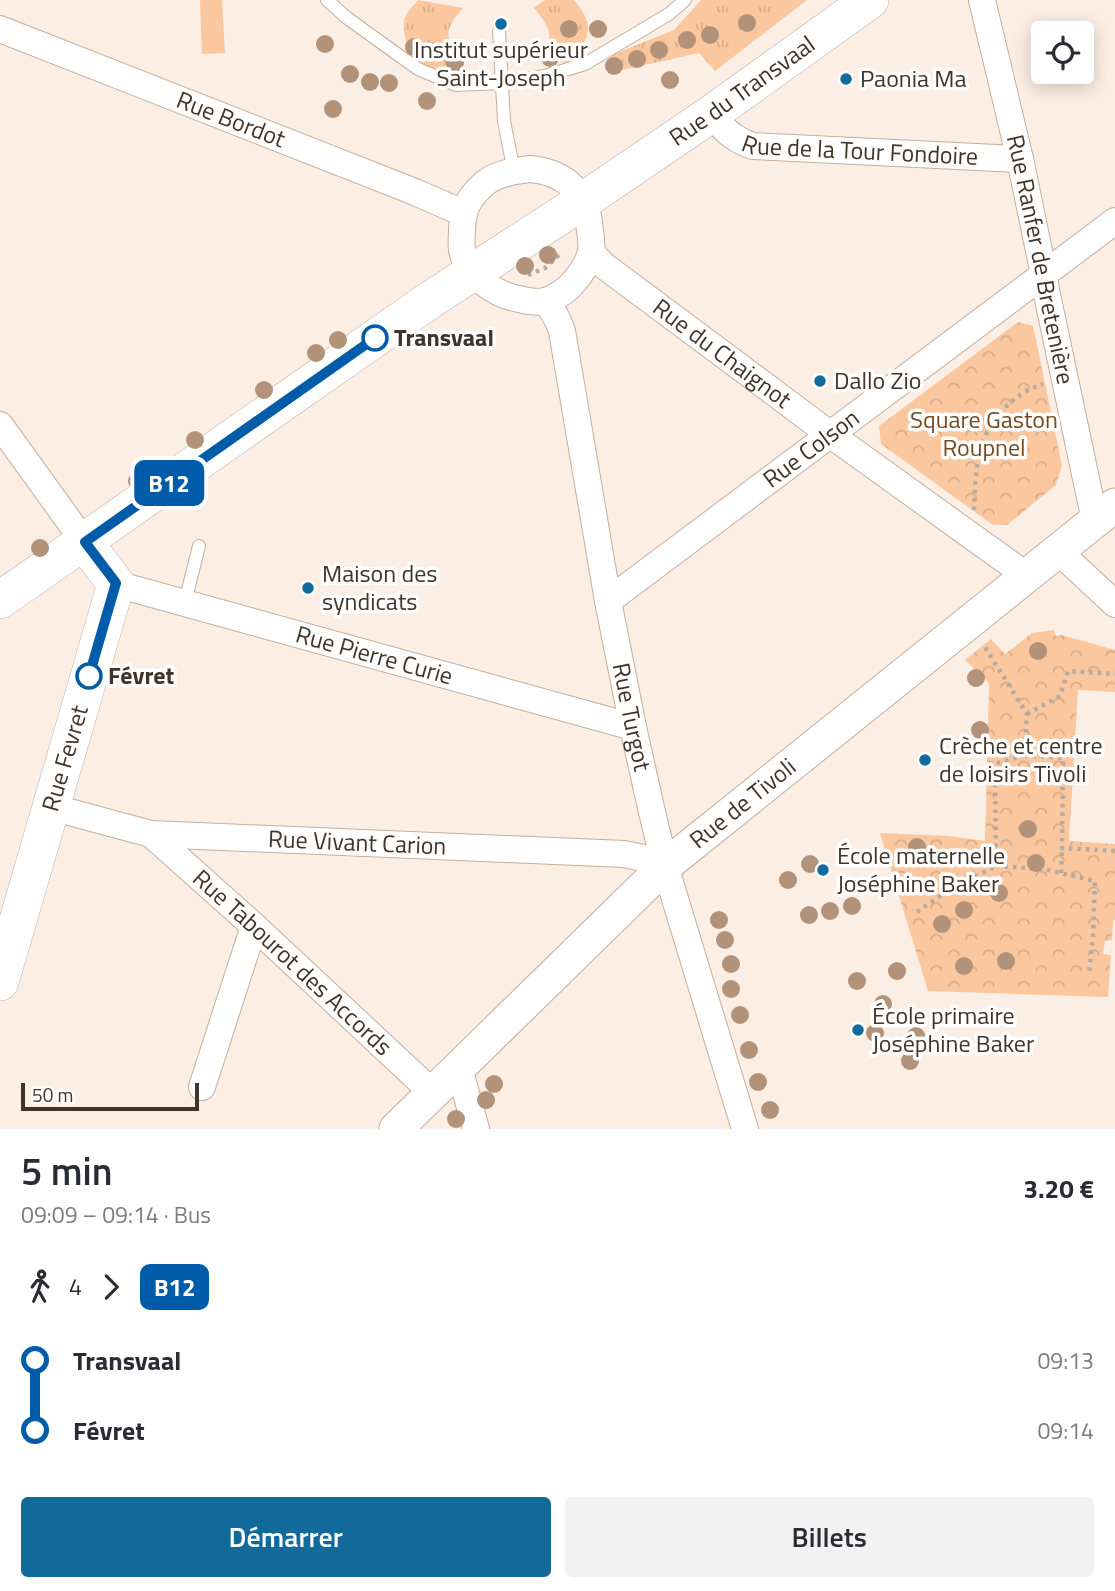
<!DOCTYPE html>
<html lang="fr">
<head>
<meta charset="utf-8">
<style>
	body { margin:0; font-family:"Titillium Web",sans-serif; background:#f2f2f3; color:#2b2b33; height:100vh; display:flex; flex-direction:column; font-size:26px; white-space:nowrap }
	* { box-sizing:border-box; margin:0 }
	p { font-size:23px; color:#7c7c81 }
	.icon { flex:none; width:38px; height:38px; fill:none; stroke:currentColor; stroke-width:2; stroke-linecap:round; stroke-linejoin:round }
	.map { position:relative; height:1129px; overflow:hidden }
	.details { display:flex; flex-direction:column; background:#fff; flex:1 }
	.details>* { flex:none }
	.badge { padding:0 14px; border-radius:10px; font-size:24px; line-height:46px }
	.buttons { position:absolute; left:1031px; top:21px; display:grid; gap:14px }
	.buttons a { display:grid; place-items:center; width:63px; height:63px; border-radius:7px; background:#fff; box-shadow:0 4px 18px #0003; font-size:35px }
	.scale { position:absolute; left:21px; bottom:18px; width:178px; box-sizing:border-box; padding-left:7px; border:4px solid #40342a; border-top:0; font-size:19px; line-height:24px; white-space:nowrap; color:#40342a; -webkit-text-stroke:5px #fefefe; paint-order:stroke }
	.map>.badge { position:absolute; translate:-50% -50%; box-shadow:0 0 0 4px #fff }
	.legs { display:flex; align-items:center; gap:10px; height:77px; padding:0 21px; font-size:23px }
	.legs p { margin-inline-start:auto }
	.head { display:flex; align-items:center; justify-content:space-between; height:119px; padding:0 21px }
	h1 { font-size:38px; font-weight:600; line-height:52px }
	.action { display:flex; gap:14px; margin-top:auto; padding:14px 21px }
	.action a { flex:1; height:80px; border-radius:7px; background:#116a9a; color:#fff; font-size:28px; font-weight:600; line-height:80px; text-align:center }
	.action a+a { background:#f2f2f3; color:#2b2b33 }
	ul { padding:0 21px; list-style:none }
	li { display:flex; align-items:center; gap:24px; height:70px; font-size:26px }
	li i { display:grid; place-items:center; width:10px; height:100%; margin:0 9px; background:currentColor }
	li i::after { content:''; width:18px; height:18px; margin:-9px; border:5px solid; border-radius:50%; background:#fff }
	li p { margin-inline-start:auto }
	li:first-child i { background:linear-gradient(#0000 50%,currentColor 0) }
	li:last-child i { background:linear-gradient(currentColor 50%,#0000 0) }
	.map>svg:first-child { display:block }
	.grass { fill:url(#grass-tufts) }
	.park { fill:url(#park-crowns) }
	.pitch { fill:#fac79f }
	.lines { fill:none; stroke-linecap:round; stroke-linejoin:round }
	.service-casing { stroke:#cbad96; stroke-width:14 }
	.minor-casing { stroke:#cbad96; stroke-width:28 }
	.tertiary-casing { stroke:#cbad96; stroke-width:35 }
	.secondary-casing { stroke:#cbad96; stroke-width:38 }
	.path { stroke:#b7aba1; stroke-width:4.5; stroke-dasharray:3.5 5; stroke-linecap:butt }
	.service { stroke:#fff; stroke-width:12 }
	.minor { stroke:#fff; stroke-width:26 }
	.tertiary { stroke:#fff; stroke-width:33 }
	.secondary { stroke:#fff; stroke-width:37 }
	.tree { fill:#b29379 }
	.line-1-casing { stroke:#fff; stroke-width:16 }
	.line-1 { stroke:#005ca9; stroke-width:10 }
	.poi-dot { fill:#116a9a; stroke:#fefefe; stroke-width:2.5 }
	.stop-1-dot { fill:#fff; stroke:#005ca9; stroke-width:3.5 }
	.labels { text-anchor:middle; stroke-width:7; stroke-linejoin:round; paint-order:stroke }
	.poi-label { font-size:24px; fill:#40342a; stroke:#fefefe; text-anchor:start }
	.street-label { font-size:24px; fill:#40342a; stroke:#fefefe }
	.stop-label { font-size:24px; font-weight:bold; fill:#40342a; stroke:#fefefe; text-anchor:start }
	.park-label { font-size:24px; fill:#764922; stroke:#fefefe }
</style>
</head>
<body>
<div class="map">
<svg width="1115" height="1129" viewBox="0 0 1115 1129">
	<defs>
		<pattern id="grass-tufts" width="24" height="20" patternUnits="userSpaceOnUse" patternTransform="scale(1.75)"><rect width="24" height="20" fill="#fac79f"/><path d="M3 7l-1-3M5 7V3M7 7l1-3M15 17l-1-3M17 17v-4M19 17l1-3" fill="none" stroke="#d7ac89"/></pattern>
		<pattern id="park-crowns" width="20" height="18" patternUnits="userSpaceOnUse" patternTransform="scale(1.75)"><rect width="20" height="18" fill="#fac79f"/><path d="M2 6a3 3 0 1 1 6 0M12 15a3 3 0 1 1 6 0" fill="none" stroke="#d7ac89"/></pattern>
	</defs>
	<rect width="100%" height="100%" fill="#fbeee4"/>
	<g class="grass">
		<path d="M418 0 463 8C452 20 440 36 457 49V76C436 71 412 64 406 40 404 32 403 25 405 18 407 11 414 5 418 0Z"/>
		<path d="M545 0H574C597 27 590 40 566 63L544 58C553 34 551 28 534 8Z"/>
		<path d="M701 0H807L715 71 699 53 608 73 612 55 674 30Z"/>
	</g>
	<g class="park">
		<path d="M1018 322 1033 326 1062 465 1056 485 1007 525H993L881 444 879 426Z"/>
		<path d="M1054 630 1056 636 1062 635 1115 650V692L1078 690 1069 841 1115 844V920H1113L1112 940 1105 941 1103 954 1111 955 1108 997 928 991 880 833 948 836 985 841 989 683 965 660 991 639 1005 654 1032 633Z"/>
	</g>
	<path class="pitch" d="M200 0H222L225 53 202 54Z"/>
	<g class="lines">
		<g class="service-casing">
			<g id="service">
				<path d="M327 0 347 18 418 69 456 85 503 83 545 76 585 64 669 14 685 0"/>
				<path d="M499 31 504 121 514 172"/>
				<path d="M185 602 199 546"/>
			</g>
		</g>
		<g class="minor-casing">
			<g id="minor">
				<path id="s1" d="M982 0 1020 159 1044 275 1046 290 1095 521"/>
				<path id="s2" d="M0 29 415 192 463 213"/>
				<path id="s3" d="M711 114C723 129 734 140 753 146L1020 159"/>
				<path d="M530 169C567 172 588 195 590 231 591 237 592 246 591 252 588 264 580 275 572 284 566 291 555 298 546 301 538 303 527 301 519 299 496 295 467 276 462 250 461 243 462 235 462 229 463 208 469 197 485 183 498 173 515 171 530 169Z"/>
				<path id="s4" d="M591 252 603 265 831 435 1027 576"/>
				<path id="s5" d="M545 301C554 311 558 319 562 331L608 601 633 727 652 812 665 866 745 1129"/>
				<path d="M0 425 85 543"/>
				<path d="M1057 550 1115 604"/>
				<path id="s6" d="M116 584 633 727"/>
				<path id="s7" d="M608 601 1115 221"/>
				<path id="s8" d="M51 807 151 834 624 854 644 858 665 866"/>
				<path id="s9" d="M151 834 254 926 433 1093"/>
				<path d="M459 1068 476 1129"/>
				<path d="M202 1087 254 926"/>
			</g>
		</g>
		<g class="tertiary-casing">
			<g id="tertiary">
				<path id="s10" d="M396 1129 665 866 1115 505"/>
			</g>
		</g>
		<g class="secondary-casing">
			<g id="secondary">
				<path id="s11" d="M0 600 430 300 583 201 711 114 870 0"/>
				<path id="s12" d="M0 982 116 584 85 543"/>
			</g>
		</g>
		<g class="path">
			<path d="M528 275 545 268 561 253"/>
			<path d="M974 510C975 492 975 473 979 455 986 423 1011 394 1043 384"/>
			<path d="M1027 714 1060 696 1068 671 1115 674"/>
			<path d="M1024 755 1063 758 1062 848 1115 851"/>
			<path d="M996 866 1043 869 1095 881 1093 936 1089 974"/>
			<path d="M1061 873 1062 848"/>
			<path d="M917 912 943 894 996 866 995 764 1024 755 1027 714 983 644"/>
		</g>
		<use href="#service" class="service"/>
		<use href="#minor" class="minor"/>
		<use href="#tertiary" class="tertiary"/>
		<use href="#secondary" class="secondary"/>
	</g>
	<g class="tree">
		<circle cx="747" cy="23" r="9"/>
		<circle cx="569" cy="29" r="9"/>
		<circle cx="598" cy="29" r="9"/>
		<circle cx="710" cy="35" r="9"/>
		<circle cx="687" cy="40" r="9"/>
		<circle cx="325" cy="44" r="9"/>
		<circle cx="414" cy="47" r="9"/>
		<circle cx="659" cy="50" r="9"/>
		<circle cx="550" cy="58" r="9"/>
		<circle cx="637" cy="59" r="9"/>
		<circle cx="455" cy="63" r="9"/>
		<circle cx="614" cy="66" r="9"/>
		<circle cx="350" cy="74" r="9"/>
		<circle cx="670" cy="80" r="9"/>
		<circle cx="370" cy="82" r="9"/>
		<circle cx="389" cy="83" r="9"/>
		<circle cx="427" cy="101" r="9"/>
		<circle cx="333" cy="109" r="9"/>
		<circle cx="548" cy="255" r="9"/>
		<circle cx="525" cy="266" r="9"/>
		<circle cx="338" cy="340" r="9"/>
		<circle cx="316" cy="353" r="9"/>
		<circle cx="264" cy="390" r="9"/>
		<circle cx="195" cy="440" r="9"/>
		<circle cx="137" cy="481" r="9"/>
		<circle cx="40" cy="548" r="9"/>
		<circle cx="1038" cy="651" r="9"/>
		<circle cx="976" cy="678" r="9"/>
		<circle cx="980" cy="730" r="9"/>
		<circle cx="1028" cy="829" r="9"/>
		<circle cx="917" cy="847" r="9"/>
		<circle cx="1036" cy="863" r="9"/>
		<circle cx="810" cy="864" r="9"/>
		<circle cx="788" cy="880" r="9"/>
		<circle cx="999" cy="893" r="9"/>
		<circle cx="852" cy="906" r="9"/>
		<circle cx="964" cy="910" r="9"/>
		<circle cx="830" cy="911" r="9"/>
		<circle cx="809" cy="915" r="9"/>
		<circle cx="719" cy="920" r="9"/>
		<circle cx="942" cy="924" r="9"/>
		<circle cx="725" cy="940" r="9"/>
		<circle cx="1006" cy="961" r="9"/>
		<circle cx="731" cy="964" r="9"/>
		<circle cx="964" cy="966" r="9"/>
		<circle cx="897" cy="971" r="9"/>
		<circle cx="857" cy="981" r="9"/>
		<circle cx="731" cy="989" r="9"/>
		<circle cx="883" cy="1004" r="9"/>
		<circle cx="740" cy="1015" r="9"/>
		<circle cx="875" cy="1033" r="9"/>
		<circle cx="916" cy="1036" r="9"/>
		<circle cx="749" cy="1050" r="9"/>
		<circle cx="910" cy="1061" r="9"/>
		<circle cx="758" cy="1082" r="9"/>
		<circle cx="494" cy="1084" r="9"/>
		<circle cx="486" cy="1100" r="9"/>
		<circle cx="770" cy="1110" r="9"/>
		<circle cx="456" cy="1119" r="9"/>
	</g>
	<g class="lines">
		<g class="line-1-casing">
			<path id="line-1" d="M89 676 116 583 85 542 375 338"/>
		</g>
		<use href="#line-1" class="line-1"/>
	</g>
	<g class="poi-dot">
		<circle cx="501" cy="24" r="7"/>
		<circle cx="846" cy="79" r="7"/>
		<circle cx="820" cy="381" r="7"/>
		<circle cx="308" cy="588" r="7"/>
		<circle cx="925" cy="760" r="7"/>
		<circle cx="823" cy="870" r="7"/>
		<circle cx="858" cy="1030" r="7"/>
	</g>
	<g class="stop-1-dot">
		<circle cx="375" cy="338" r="12"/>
		<circle cx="89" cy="676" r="12"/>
	</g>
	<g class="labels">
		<g class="poi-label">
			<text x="501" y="58" text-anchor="middle">Institut supérieur<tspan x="501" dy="28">Saint-Joseph</tspan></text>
			<text x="860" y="87">Paonia Ma</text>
			<text x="834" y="389">Dallo Zio</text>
			<text x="322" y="582">Maison des<tspan x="322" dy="28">syndicats</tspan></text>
			<text x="939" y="754">Crèche et centre<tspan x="939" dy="28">de loisirs Tivoli</tspan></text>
			<text x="837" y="864">École maternelle<tspan x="837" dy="28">Joséphine Baker</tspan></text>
			<text x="872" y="1024">École primaire<tspan x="872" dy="28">Joséphine Baker</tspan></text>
		</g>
		<g class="street-label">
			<text dy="8" stroke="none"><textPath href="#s11" startOffset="900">Rue du Transvaal</textPath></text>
			<text dy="8" stroke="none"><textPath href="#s2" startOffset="248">Rue Bordot</textPath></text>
			<text dy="8" stroke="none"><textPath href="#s3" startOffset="161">Rue de la Tour Fondoire</textPath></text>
			<text dy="8" stroke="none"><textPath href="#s1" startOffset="266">Rue Ranfer de Bretenière</textPath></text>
			<text dy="8" stroke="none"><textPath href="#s4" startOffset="166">Rue du Chaignot</textPath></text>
			<text dy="8" stroke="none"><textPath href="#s7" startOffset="254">Rue Colson</textPath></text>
			<text dy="8" stroke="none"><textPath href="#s6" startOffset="268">Rue Pierre Curie</textPath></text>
			<text dy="8" stroke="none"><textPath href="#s5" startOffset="427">Rue Turgot</textPath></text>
			<text dy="8" stroke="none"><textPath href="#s12" startOffset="233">Rue Fevret</textPath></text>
			<text dy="8" stroke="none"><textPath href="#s10" startOffset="476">Rue de Tivoli</textPath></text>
			<text dy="8" stroke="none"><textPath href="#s8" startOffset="310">Rue Vivant Carion</textPath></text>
			<text dy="8" stroke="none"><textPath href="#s9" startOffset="191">Rue Tabourot des Accords</textPath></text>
		</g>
		<g class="stop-label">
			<text x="394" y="346">Transvaal</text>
			<text x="108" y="684">Févret</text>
		</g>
		<g class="park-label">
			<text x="984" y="428">Square Gaston<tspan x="984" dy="28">Roupnel</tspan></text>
		</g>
	</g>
</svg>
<div class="buttons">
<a><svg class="icon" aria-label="locate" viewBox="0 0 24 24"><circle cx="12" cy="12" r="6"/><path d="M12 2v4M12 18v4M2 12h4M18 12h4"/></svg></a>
</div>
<div class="scale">50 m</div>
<b class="badge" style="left:169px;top:483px;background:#005ca9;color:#fff">B12</b>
</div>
<section class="details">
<div class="head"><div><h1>5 min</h1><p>09:09 – 09:14 · Bus</p></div><b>3.20 €</b></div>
<div class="legs"><svg class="icon" aria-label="walk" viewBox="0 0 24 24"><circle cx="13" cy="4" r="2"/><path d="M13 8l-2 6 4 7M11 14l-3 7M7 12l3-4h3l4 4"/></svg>4<svg class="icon" aria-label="forward" viewBox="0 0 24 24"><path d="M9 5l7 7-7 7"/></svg><b class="badge" style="background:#005ca9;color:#fff">B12</b></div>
<ul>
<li><i style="color:#005ca9"></i><b>Transvaal</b><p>09:13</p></li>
<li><i style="color:#005ca9"></i><b>Févret</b><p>09:14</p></li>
</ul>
<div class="action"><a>Démarrer</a><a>Billets</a></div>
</section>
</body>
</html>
